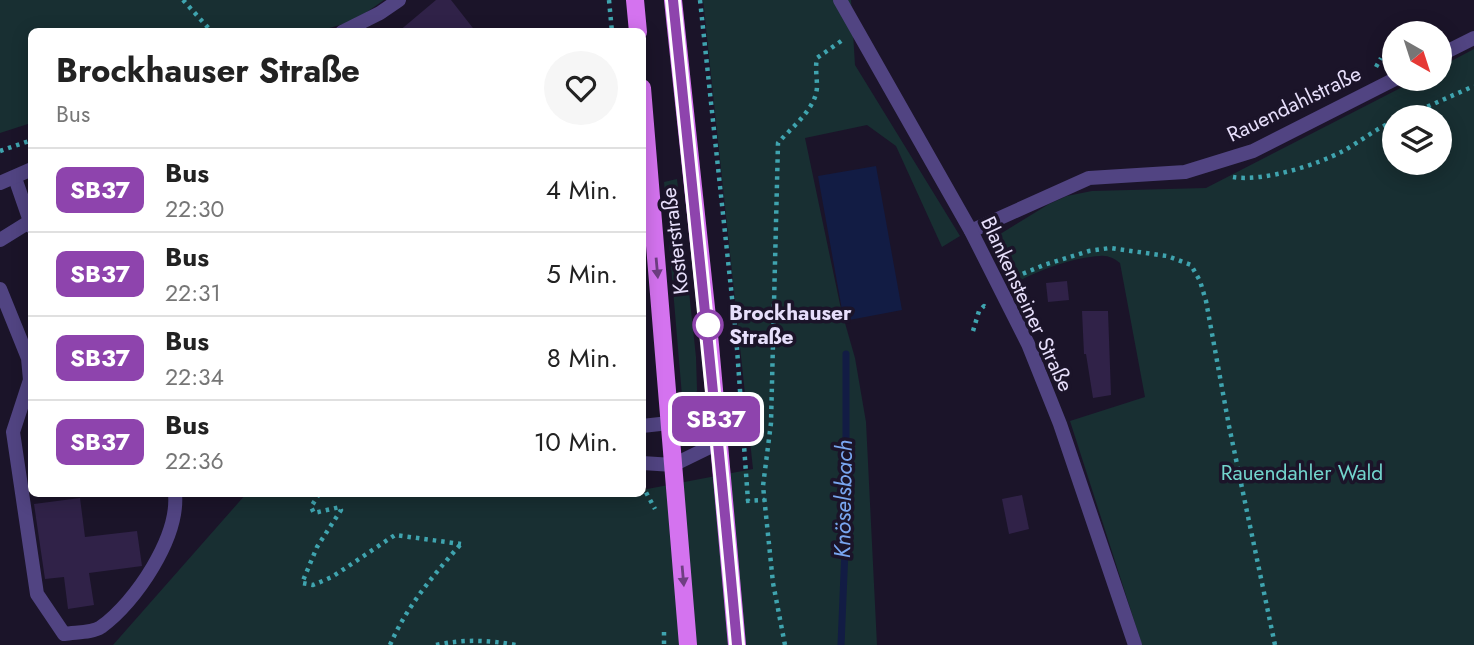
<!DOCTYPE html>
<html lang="de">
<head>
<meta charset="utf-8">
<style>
	body { margin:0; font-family:Jost,sans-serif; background:#f6f6f6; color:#222; height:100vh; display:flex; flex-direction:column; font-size:26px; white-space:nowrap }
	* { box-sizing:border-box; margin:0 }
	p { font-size:23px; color:#767676 }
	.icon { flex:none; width:38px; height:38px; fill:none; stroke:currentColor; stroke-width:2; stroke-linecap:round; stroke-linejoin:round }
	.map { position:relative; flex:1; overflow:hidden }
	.panel { position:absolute; left:28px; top:28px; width:618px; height:469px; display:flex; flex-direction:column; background:#fff; border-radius:10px; box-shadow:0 4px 18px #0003 }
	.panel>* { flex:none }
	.badge { padding:0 14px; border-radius:10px; font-size:24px; line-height:46px }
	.needle { width:46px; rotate:141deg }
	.fabs { position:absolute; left:1382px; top:21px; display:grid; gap:14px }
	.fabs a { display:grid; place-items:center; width:70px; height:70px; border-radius:50%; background:#fff; box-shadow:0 4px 18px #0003; font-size:35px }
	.map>.badge { position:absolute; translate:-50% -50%; box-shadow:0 0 0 4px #fff }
	.round { display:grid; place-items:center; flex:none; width:74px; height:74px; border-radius:37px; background:#f6f6f6 }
	.headline { display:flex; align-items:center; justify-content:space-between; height:119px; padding:0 28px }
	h1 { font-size:33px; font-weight:700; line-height:52px }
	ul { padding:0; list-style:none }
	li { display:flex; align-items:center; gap:21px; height:84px; padding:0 28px; border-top:2px solid #e0e0e0 }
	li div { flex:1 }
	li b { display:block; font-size:26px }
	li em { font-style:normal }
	li .badge { min-width:77px; font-weight:700; text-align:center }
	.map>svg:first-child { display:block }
	.green { fill:#182f32; fill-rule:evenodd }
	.water { fill:#121c44 }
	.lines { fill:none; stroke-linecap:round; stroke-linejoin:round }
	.stream { stroke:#121c44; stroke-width:7 }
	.building { fill:#302248 }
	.path { stroke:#3fa4af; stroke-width:4.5; stroke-dasharray:3.5 5; stroke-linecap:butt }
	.service { stroke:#514482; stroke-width:14 }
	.minor { stroke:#514482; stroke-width:14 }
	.primary { stroke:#d473ef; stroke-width:18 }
	.oneway { fill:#6e3f82 }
	.line-casing { stroke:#fff; stroke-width:16 }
	.line { stroke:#8e44ad; stroke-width:10 }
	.stop-dot { fill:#fff; stroke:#8e44ad; stroke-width:3.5 }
	.labels { text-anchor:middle; stroke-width:7; stroke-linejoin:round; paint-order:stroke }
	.street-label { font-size:21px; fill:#e7dffb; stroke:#1b1429 }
	.stop-label { font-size:21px; font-weight:bold; fill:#e7dffb; stroke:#1b1429; text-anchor:start }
	.park-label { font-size:21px; fill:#72d4cc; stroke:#1b1429 }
	.water-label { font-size:23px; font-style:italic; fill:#79a6f0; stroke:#1b1429 }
</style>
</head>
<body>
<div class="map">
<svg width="1474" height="645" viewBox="0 0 1474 645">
	<rect width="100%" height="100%" fill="#1b1429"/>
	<g class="green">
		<path d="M0 0H384L354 21 319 31 32 32 31 123 0 133Z"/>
		<path d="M703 0H851L855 65 960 236 942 247 896 146 867 125 805 138 841 309 855 358 866 422 877 645H113L246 494H642V490L753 469Z"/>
		<path d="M1474 49V645H1142L1070 421 1145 397 1120 263C1114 258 1107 255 1100 256 1075 257 1035 271 1014 284L989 241 1049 204 1067 196 1092 191 1206 188 1418 79H1440V67ZM1395 117H1440V163H1395Z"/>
		<path d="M677 179 696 357 697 390 694 402 690 406 685 404 682 396 664 182Z"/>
	</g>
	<path class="water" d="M876 166 902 310 844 321 818 176Z"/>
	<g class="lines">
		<path class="stream" d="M841 645 846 526V354"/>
	</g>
	<g class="building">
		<path d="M436 0H451L476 32H398Z"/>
		<path d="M1067 281 1069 300 1048 302 1046 283Z"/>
		<path d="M1082 311H1108L1111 395 1093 398 1086 354H1084Z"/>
		<path d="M1022 495 1029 529 1009 534 1002 499Z"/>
		<path d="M80 498 85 537 137 531 142 566 89 573 94 605 68 609 64 577 45 579 34 504Z"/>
	</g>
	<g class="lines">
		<g class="path">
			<path d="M183 0 212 32"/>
			<path d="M609 0 612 32"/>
			<path d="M700 0 736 335 748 501"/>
			<path d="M1376 67 1381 58"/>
			<path d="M1404 117 1474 86"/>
			<path d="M0 151 32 140"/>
			<path d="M1233 177C1263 182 1317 165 1343 151 1360 142 1376 128 1395 121"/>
			<path d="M1015 277 1044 265 1089 251 1110 248 1167 256 1191 265 1200 281 1206 301 1229 426 1275 645"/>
			<path d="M973 331 979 311 984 306 988 309"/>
			<path d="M642 485 655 509"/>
			<path d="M319 494 311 507 314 513 340 507 341 510 317 547 302 583 313 585 332 577 395 535 461 544"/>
			<path d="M746 501 765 500"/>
			<path d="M664 632V645"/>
			<path d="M390 645C407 606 432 577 460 545"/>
			<path d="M436 645C464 639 488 640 516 645"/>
			<path d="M785 645 773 583 763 486 771 423 778 143C791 128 816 109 817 87 817 77 815 68 817 58L844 39"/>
		</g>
		<g class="service">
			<path d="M1440 55 1474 38"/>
			<path d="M971 231 1089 178 1185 172 1253 151 1395 79"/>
			<path d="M0 240 29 222"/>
			<path d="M0 289 28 358 30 380 13 432 37 594 64 634C75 632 92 633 101 627 136 602 179 537 175 494"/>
		</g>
		<g class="minor">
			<path d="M840 0 971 231 1028 344 1060 424 1135 645"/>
			<path d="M342 32 380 13 399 0"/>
			<path d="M15 178 32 227"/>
			<path d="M0 183 32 169"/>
			<path d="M642 426 669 423 718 443"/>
			<path d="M642 463 673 465 718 443"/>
		</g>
		<g class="primary">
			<path d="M635 0 638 32"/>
			<path d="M673 0 710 345 737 645"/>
			<path d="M642 88 688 645"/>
		</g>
	</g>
	<defs><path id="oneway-solid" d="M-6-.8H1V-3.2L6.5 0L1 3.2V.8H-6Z" transform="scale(1.75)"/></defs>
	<g class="oneway">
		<use href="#oneway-solid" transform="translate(657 268) rotate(85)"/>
		<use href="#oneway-solid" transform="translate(683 576) rotate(85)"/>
	</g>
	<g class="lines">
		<g class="line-casing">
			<path id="line" d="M673 0C695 215 718 430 737 645"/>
		</g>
		<use href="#line" class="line"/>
	</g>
	<circle class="stop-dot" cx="708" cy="325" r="14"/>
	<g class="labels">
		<g class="street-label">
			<text transform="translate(1294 104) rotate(-26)" y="7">Rauendahlstraße</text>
			<text transform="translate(675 241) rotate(-97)" y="7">Kosterstraße</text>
			<text transform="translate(1027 304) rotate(65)" y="7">Blankensteiner Straße</text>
		</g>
		<g class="stop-label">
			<text x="729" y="320">Brockhauser<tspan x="729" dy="24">Straße</tspan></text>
		</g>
		<g class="park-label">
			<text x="1302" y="480">Rauendahler Wald</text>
		</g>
		<g class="water-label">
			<text transform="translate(843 499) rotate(-89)" y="8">Knöselsbach</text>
		</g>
	</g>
</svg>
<div class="fabs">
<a><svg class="needle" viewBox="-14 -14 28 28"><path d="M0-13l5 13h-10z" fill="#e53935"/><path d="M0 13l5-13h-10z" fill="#767676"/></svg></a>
<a><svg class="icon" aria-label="layers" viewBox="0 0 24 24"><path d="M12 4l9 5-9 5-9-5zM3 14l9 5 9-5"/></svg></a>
</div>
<b class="badge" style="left:716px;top:419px;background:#8e44ad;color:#fff">SB37</b>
<section class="panel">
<div class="headline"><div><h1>Brockhauser Straße</h1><p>Bus</p></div><a class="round"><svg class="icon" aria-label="heart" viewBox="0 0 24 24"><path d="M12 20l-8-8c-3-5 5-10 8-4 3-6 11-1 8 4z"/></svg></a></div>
<ul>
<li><span class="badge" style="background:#8e44ad;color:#fff">SB37</span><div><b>Bus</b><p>22:30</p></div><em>4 Min.</em></li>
<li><span class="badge" style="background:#8e44ad;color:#fff">SB37</span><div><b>Bus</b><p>22:31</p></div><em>5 Min.</em></li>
<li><span class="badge" style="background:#8e44ad;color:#fff">SB37</span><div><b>Bus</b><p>22:34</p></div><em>8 Min.</em></li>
<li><span class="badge" style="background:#8e44ad;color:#fff">SB37</span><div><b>Bus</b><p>22:36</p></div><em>10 Min.</em></li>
</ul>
</section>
</div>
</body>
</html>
